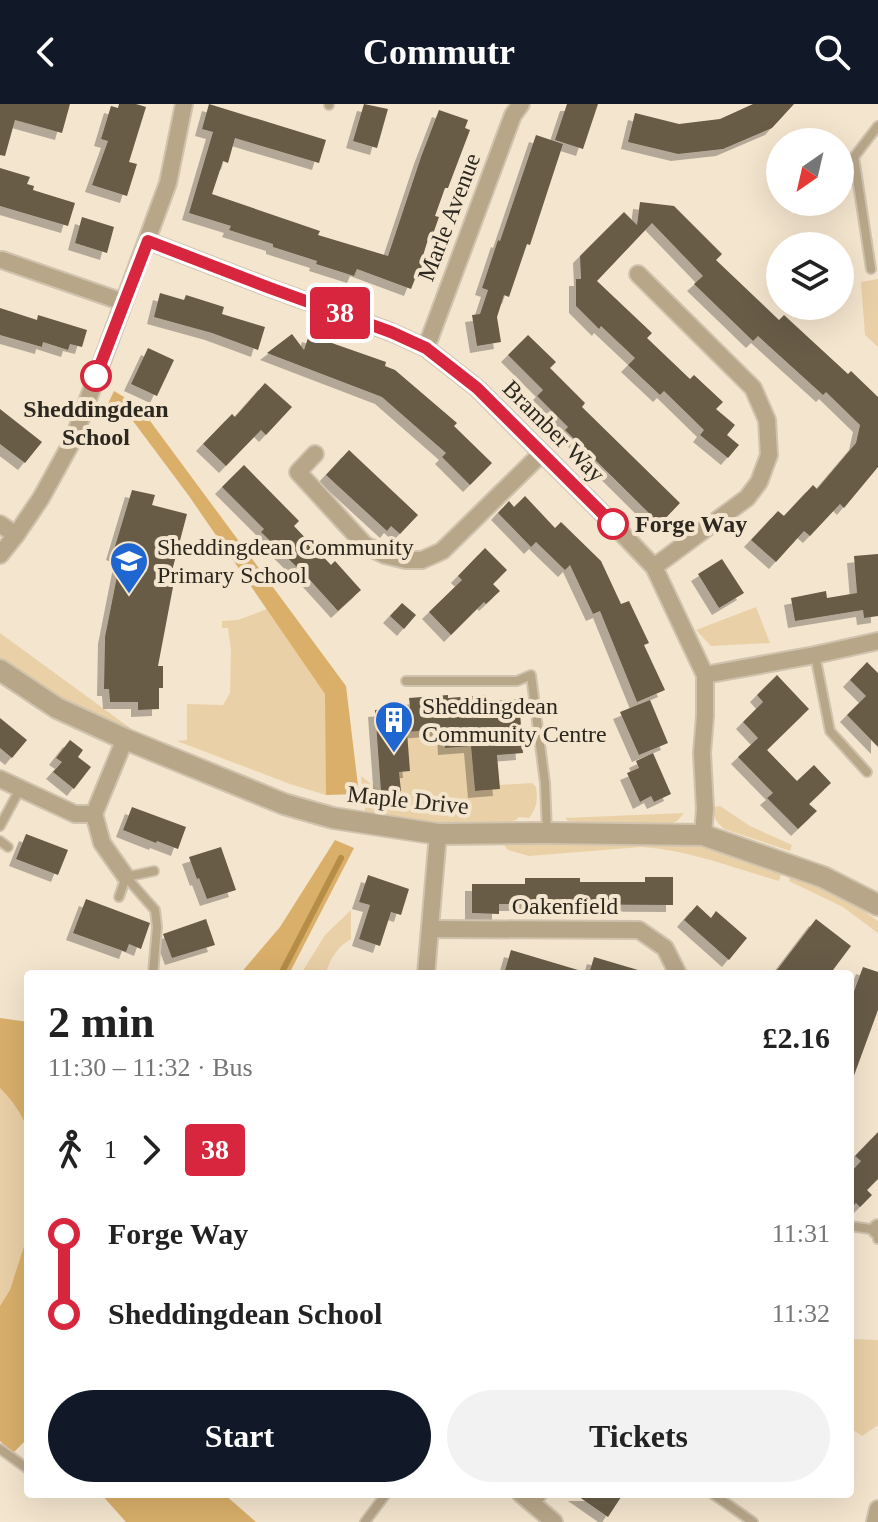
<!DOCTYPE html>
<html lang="en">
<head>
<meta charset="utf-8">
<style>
	body { margin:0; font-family:"Times New Roman",serif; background:#f2f2f2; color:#222; height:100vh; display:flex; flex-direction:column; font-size:30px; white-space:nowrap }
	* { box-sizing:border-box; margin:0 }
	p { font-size:26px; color:#767676 }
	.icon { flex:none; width:44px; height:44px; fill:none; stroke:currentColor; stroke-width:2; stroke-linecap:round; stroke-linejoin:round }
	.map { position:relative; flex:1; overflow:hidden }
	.side { position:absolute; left:24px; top:866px; width:830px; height:528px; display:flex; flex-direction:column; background:#fff; border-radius:8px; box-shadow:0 8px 32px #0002 }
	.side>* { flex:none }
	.badge { padding:0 16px; border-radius:6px; font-size:28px; line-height:52px }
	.needle { width:52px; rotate:214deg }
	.buttons { position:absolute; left:766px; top:24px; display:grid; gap:16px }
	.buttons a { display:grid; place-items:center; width:88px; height:88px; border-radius:50%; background:#fff; box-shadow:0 8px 32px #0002; font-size:40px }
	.map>.badge { position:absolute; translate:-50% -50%; box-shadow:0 0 0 4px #fff }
	.legs { display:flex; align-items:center; gap:12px; height:88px; padding:0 24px; font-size:26px }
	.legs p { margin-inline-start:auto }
	.overview { display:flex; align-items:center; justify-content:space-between; height:136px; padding:0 24px }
	h1 { font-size:44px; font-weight:700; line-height:60px }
	.primary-button { display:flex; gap:16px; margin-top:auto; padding:16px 24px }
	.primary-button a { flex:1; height:92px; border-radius:48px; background:#111827; color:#fff; font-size:32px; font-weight:700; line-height:92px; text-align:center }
	.primary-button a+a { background:#f2f2f2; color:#222 }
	ul { padding:0 24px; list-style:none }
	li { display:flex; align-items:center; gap:28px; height:80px; font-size:30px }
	li i { display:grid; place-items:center; width:12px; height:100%; margin:0 10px; background:currentColor }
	li i::after { content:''; width:20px; height:20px; margin:-10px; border:6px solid; border-radius:50%; background:#fff }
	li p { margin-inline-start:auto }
	li:first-child i { background:linear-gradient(#0000 50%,currentColor 0) }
	li:last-child i { background:linear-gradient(currentColor 50%,#0000 0) }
	header { display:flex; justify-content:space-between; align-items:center; height:104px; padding:0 24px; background:#111827; color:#fff; font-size:36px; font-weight:700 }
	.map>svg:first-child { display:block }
	.green { fill:#ead0a7 }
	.forest { fill:#d9af6a }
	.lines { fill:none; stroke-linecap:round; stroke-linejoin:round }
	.stream { stroke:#b68d47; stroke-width:6 }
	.building { fill:#685b47; filter:url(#shadow) }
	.service-casing { stroke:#d0c3ae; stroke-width:12 }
	.minor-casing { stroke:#d0c3ae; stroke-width:20 }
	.tertiary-casing { stroke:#d0c3ae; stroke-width:24 }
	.service { stroke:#b8a689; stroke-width:8 }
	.minor { stroke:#b8a689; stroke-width:16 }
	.tertiary { stroke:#b8a689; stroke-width:20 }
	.line-1-casing { stroke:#fff; stroke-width:18 }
	.line-1 { stroke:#d7263d; stroke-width:12 }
	.stop-1-dot { fill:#fff; stroke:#d7263d; stroke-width:4 }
	.labels { text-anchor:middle; stroke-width:8; stroke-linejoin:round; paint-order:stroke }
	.street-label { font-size:24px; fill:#2d281f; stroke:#f4e5ce }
	.stop-label { font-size:24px; font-weight:bold; fill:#2d281f; stroke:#f4e5ce }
	.poi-label { font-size:24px; fill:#2d281f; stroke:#f4e5ce; text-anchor:start }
</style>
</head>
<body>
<header><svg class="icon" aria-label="back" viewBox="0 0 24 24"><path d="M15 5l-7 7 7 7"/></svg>Commutr<svg class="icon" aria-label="search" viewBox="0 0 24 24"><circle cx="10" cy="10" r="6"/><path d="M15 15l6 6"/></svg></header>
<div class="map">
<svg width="878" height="1418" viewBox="0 0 878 1418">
	<defs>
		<filter id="shadow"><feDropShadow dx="-7" dy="7" stdDeviation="0" flood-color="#0004"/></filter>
	</defs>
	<rect width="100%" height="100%" fill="#f4e5ce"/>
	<g class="green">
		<path d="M878 175V243L865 231 861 178Z"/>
		<path d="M756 503 770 539 711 542 696 526Z"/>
		<path d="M267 505 326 590V691L290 680 177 637 187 636V600L223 601 230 589 231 546 228 524H222V517L238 516Z"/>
		<path d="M0 529 152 640 48 589 0 555Z"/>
		<path d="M444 625 472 642 475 687 499 685V681L532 679 536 683C538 695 537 704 529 714L519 713 516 716 484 725 366 714 361 672 381 688 400 687 399 668 407 628Z"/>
		<path d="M720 702 750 722 792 741 790 747 724 725C717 718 712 713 714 703Z"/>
		<path d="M684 709 677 717 670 720 575 718 568 717 565 714Z"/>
		<path d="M501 737 691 741 718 745 782 767 779 777C733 764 690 746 641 743L529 752 508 746Z"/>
		<path d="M791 769 858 803 878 817V829L843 803 789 777Z"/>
		<path d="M351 806V835C338 842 329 856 326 870H301L325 831Z"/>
		<path d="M0 984C11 995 25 1013 28 1029L27 1138 10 1187 0 1202Z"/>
		<path d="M850 1235 878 1236V1321L862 1332 850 1324Z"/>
	</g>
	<g class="forest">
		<path d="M114 287 139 302 346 582 359 690 326 691 325 590 189 392 133 317 107 302Z"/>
		<path d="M335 736 354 744 289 870H240L280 823Z"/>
		<path d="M0 914 28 918V1029C25 1013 11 995 0 984Z"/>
		<path d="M28 1130V1334L13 1349 0 1337V1202L10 1186Z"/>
		<path d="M101 1390H224L256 1418H126Z"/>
	</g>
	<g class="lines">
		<path class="stream" d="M281 870 341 754"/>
	</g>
	<g class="building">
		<path d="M0 0H70L62 29 15 16 5 52 0 51Z"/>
		<path d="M119 0H136L146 3 129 58 137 60 127 92 92 81 108 37 101 35 111 2 118 4Z"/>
		<path d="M209 0 326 36 319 59 235 34 228 59 223 57 212 90 320 127 318 131 388 152 421 53 439 6 468 16 465 24 470 26 448 84H445L435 112 439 113 433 130 430 129 421 158 423 159 417 176 415 175 411 185 357 165 354 172 316 160 317 157 273 143V140L229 126 231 122 189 109 213 28 202 25Z"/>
		<path d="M364 0 388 5 377 44 353 37Z"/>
		<path d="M567 0H598L583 45 555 36Z"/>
		<path d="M753 0H794L772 24 723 45 678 50 628 38 635 9 679 20 720 15Z"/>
		<path d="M536 31 563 40 530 141 527 140 509 193 504 191 497 213 501 238 477 242 472 211 480 210 488 186 482 184 498 136 500 137Z"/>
		<path d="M0 64 30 73 27 80 34 82 33 86 75 99 68 122 0 102Z"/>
		<path d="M640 98 674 102 722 150 716 156 779 216 784 211 848 270 851 267 878 293V363L844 404 840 400 810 432 804 427 776 458 751 436 778 407 784 412 813 381 817 385 856 339 860 321 826 288 823 291 758 232 753 237 694 180 703 172 652 119 597 177 652 229 647 234 690 275 694 271 723 298 716 305 735 321 727 331 739 341 728 354 700 331 704 326 664 287 660 291 628 261 635 254 601 222 599 225 576 202V175H581L580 152 624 108 637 121Z"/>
		<path d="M82 113 114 123 107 149 75 139Z"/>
		<path d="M160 189 184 196 186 191 224 203 222 210 265 223 258 246 212 229 154 213Z"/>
		<path d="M0 204 37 216 38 211 87 226 82 243 70 240 68 246 43 238 42 243 0 231Z"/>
		<path d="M292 230 304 246 309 231 386 258 385 262 395 266 457 319 454 322 492 359 470 381 442 353 446 349 382 293 267 249Z"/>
		<path d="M528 231 556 258 550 264 585 299 582 303 680 399 660 420 565 326 568 323 537 292 543 286 508 251Z"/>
		<path d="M148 244 174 256 157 292 131 280Z"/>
		<path d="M265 279 292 303 266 331 261 326 226 362 203 340 232 310 235 313Z"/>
		<path d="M0 305 42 338 25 359 0 340Z"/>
		<path d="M349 346 418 411 400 430 391 422 387 427 326 371Z"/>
		<path d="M244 361 299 417 294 422 331 461 335 457 361 486 338 507 309 475 261 428 264 425 222 383Z"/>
		<path d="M132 386 155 391 152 401 187 410 168 482 173 483 158 562H163V584H159V605L138 606V598H110L109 585H104L105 533 121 452 113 449Z"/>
		<path d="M525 392 555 424 561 418 601 457 621 500 629 497 649 539 644 541 665 586 637 598 600 507 593 510 570 461 565 466 536 438 531 443 498 409 509 397 514 403Z"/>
		<path d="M485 444 507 466 493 480 500 487 486 500 484 498 451 531 429 508 462 476 458 472Z"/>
		<path d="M878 450V512L864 514 863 506 795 517 791 494 826 487 827 494 857 489 854 452Z"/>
		<path d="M722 455 744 489 719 504 698 470Z"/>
		<path d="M402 499 416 511 404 525 390 512Z"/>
		<path d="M867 558 878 569V643L847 611 866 592 850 576Z"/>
		<path d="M777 571 809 605 767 646 797 677 814 661 831 679 809 700 817 707 798 725 767 694 773 689 738 653 758 634 743 618 763 598 757 591Z"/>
		<path d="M448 591V594L486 591V597L519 595 523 649 497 651 500 685 475 687 471 642 445 644 444 625 407 628 410 667 399 668 401 687 381 688 375 606 410 603 409 594Z"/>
		<path d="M650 596 668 639 639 651 620 608Z"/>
		<path d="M0 614 27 636 12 654 0 644Z"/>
		<path d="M70 636 83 646 78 653 91 663 74 685 53 668 62 658 56 654Z"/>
		<path d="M653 649 671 690 654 698 651 692 640 698 627 669 639 664 636 657Z"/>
		<path d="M132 703 186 723 178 745 157 737 156 739 123 726Z"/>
		<path d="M26 730 68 746 58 771 16 755Z"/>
		<path d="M221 743 236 786 207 795 199 774 197 775 189 753Z"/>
		<path d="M368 771 409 785 401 811 391 808 380 842 359 835 370 801 359 798Z"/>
		<path d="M645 773H673V801L499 800V810L472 809V780H525V774H580V778H645Z"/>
		<path d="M86 795 150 819 141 845 129 840 126 848 73 829Z"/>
		<path d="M697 801 711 814 716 807 747 834 729 856 684 816Z"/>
		<path d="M206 815 215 841 172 854 163 830Z"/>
		<path d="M816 815 851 842 830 870H774Z"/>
		<path d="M511 846 578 866V870H504Z"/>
		<path d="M594 853 638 866 637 870H589Z"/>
		<path d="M863 863 878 868V906L852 977 850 976V898Z"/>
		<path d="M878 1028V1075L867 1086 872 1091 860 1103 856 1099 850 1105V1069L861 1057 855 1052Z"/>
		<path d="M575 1390H623L608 1413Z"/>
	</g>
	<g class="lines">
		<g class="service-casing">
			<g id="service">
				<path d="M329 0V1"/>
				<path d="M871 165 854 53 878 22"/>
				<path d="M815 551 830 627 867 668"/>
				<path d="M406 577H517L531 571 545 679 547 728"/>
				<path d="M0 722 20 685"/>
				<path d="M0 737 8 743"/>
				<path d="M126 773 155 806 157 823 153 870"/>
				<path d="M119 793 126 773 154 767"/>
				<path d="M850 1122 877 1126 878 1135"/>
				<path d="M0 1345 28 1365"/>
				<path d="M713 1390 753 1418"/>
				<path d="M535 1401 543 1390"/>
				<path d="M365 1418 386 1390"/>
			</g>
		</g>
		<g class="minor-casing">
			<g id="minor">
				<path d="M148 137 270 184 391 228 426 244 477 284 613 420 654 463 705 571V612L702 649 705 705 703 731"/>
				<path d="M2 156 123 198"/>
				<path d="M638 170 753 284 767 316 769 351 759 378 747 394 654 463"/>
				<path d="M426 244 513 11 521 0"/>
				<path d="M315 350 298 368 365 441 385 451 406 456H422L442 447 542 349"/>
				<path d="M0 420 16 431"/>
				<path d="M0 451 16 431 41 394 73 336 168 79 184 0"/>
				<path d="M705 571 815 551 878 537"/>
				<path d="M0 675 75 710H94L125 635"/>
				<path d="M94 710 102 739 126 773"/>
				<path d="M430 825 639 826 665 844 678 870"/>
				<path d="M426 870 438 730"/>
				<path d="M877 1126 878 1124"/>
				<path d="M521 1390 554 1418"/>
				<path d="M875 1418 878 1405"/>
			</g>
		</g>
		<g class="tertiary-casing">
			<path id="tertiary" d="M0 566 57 604 125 635 284 700 333 714 438 730 547 729 703 731 823 773 878 801"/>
		</g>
		<use href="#service" class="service"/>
		<use href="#minor" class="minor"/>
		<use href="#tertiary" class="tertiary"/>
	</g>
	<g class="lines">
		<g class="line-1-casing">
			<path id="line-1" d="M96 272 148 137 270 184 391 228 426 244 477 284 613 420"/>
		</g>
		<use href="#line-1" class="line-1"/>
	</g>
	<defs>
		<g id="school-pin" transform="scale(2)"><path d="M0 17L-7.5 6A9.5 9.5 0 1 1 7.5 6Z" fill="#1f66d1" stroke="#f4e5ce"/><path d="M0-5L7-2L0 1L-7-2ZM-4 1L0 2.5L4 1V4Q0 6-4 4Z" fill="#fff"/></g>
		<g id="building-pin" transform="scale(2)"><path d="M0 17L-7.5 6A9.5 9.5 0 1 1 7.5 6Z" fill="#1f66d1" stroke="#f4e5ce"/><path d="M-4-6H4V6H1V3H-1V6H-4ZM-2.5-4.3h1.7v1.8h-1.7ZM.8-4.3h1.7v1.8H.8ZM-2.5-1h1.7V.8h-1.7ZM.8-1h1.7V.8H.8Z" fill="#fff"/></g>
	</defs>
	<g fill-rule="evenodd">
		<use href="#school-pin" x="129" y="457"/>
		<use href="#building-pin" x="394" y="616"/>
	</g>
	<g class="stop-1-dot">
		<circle cx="96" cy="272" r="14"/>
		<circle cx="613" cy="420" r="14"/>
	</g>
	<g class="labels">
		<g class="street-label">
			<text transform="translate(449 113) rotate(-69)" y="8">Marle Avenue</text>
			<text transform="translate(554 327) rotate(45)" y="8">Bramber Way</text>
			<text transform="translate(408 696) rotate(6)" y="8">Maple Drive</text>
			<text x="565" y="810">Oakenfield</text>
		</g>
		<g class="stop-label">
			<text x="96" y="313">Sheddingdean<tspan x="96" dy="28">School</tspan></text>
			<text x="635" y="428" text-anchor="start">Forge Way</text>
		</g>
		<g class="poi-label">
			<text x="157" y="451">Sheddingdean Community<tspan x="157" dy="28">Primary School</tspan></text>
			<text x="422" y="610">Sheddingdean<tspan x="422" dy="28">Community Centre</tspan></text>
		</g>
	</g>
</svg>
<div class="buttons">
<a><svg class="needle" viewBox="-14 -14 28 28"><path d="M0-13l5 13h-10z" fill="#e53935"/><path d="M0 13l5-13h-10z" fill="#767676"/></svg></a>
<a><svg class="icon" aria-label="layers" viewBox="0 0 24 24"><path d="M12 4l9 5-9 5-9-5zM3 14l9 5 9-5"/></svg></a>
</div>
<b class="badge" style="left:340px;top:209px;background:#d7263d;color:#fff">38</b>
<section class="side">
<div class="overview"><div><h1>2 min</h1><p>11:30 – 11:32 · Bus</p></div><b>£2.16</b></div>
<div class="legs"><svg class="icon" aria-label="walk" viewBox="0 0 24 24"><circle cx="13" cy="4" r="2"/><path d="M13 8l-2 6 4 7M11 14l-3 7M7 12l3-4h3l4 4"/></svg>1<svg class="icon" aria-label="forward" viewBox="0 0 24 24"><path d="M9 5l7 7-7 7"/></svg><b class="badge" style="background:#d7263d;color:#fff">38</b></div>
<ul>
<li><i style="color:#d7263d"></i><b>Forge Way</b><p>11:31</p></li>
<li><i style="color:#d7263d"></i><b>Sheddingdean School</b><p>11:32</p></li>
</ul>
<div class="primary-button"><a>Start</a><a>Tickets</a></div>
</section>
</div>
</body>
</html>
